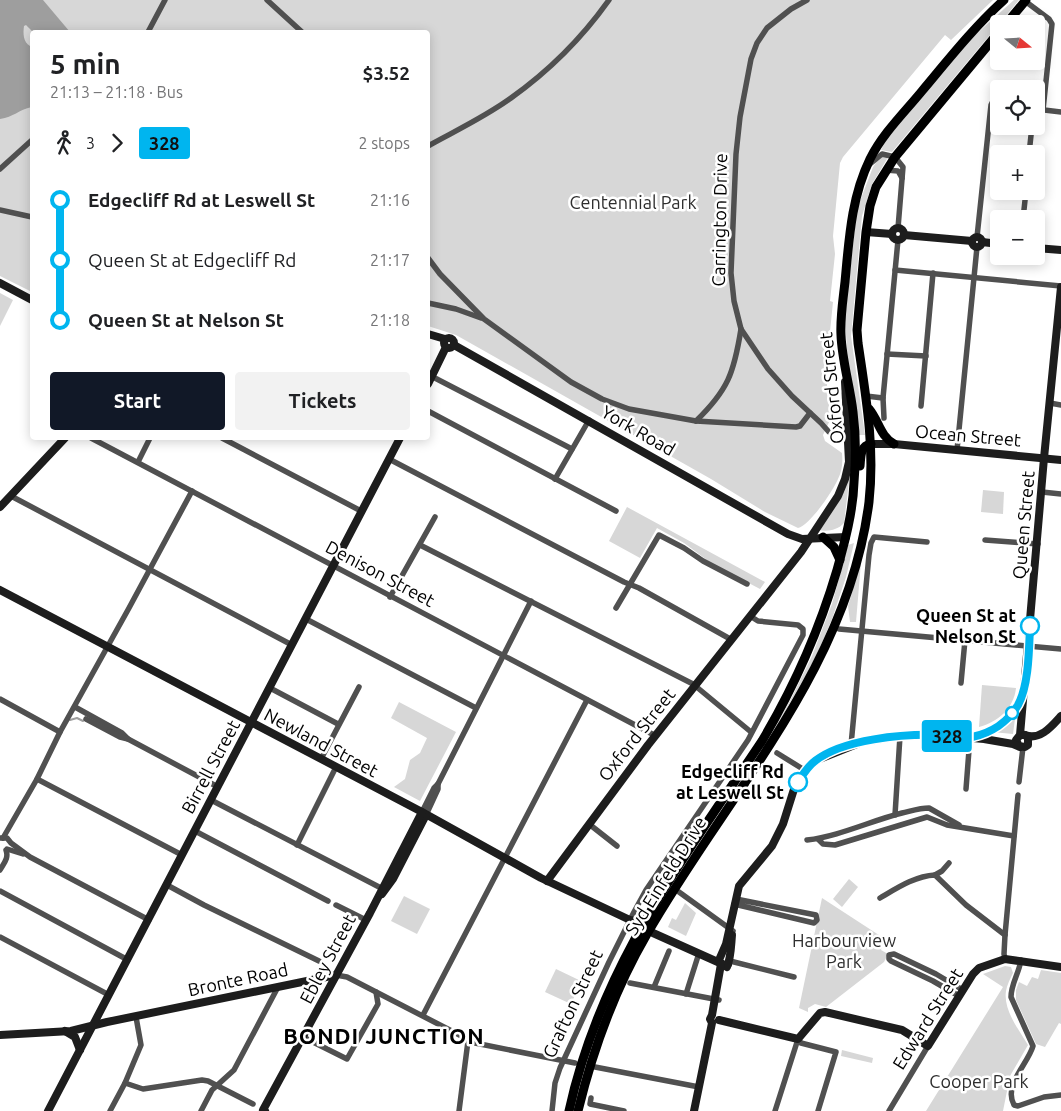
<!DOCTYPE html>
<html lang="en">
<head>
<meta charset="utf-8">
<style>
	body { margin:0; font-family:Ubuntu,sans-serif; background:#f2f2f2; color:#202124; height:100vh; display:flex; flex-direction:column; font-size:19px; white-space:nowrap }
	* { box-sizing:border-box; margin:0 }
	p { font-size:16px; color:#757577 }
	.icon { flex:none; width:28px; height:28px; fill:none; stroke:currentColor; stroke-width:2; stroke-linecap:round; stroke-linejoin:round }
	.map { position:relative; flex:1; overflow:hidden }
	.drawer { position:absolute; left:30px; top:30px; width:400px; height:410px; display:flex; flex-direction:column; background:#fff; border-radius:5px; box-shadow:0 2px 12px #0003 }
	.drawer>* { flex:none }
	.badge { padding:0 10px; border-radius:4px; font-size:18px; line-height:32px }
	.needle { width:32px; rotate:108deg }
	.tools { position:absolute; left:990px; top:15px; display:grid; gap:10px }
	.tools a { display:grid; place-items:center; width:55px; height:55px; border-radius:5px; background:#fff; box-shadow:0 2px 12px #0003; font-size:25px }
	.map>.badge { position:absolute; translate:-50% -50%; box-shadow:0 0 0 2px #fff }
	.legs { display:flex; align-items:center; gap:8px; height:55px; padding:0 20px; font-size:16px }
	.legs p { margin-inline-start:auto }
	.headline { display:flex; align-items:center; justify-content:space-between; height:85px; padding:0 20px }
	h1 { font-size:28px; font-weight:600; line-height:38px }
	.cta { display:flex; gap:10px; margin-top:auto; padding:10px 20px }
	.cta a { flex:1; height:58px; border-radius:5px; background:#111827; color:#fff; font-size:20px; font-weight:600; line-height:58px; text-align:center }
	.cta a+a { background:#f2f2f2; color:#202124 }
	ul { padding:0 20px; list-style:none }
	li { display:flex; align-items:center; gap:18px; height:60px; font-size:19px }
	li i { display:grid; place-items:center; width:8px; height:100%; margin:0 6px; background:currentColor }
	li i::after { content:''; width:12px; height:12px; margin:-6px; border:4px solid; border-radius:50%; background:#fff }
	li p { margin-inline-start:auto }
	li:first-child i { background:linear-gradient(#0000 50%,currentColor 0) }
	li:last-child i { background:linear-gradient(currentColor 50%,#0000 0) }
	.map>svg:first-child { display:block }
	.green { fill:#d7d7d7 }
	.water { fill:#9e9e9e }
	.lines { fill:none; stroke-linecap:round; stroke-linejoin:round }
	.stream { stroke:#9e9e9e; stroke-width:2 }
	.street { stroke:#505050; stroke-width:5.5 }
	.secondary { stroke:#1d1d1d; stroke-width:8 }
	.primary { stroke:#000; stroke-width:9 }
	.line-1-casing { stroke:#fff; stroke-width:11 }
	.line-1 { stroke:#00b5ef; stroke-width:8 }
	.stop-1-dot { fill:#fff; stroke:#00b5ef; stroke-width:2.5 }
	.labels { text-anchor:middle; stroke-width:5; stroke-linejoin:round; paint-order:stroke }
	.park-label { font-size:18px; fill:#2e2e2e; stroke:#fff }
	.street-label { font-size:18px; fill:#000; stroke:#fff }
	.stop-label { font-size:18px; font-weight:bold; fill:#000; stroke:#fff; text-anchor:end }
	.district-label { font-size:22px; font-weight:bold; letter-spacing:1px; fill:#000; stroke:#fff }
</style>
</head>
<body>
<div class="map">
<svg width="1061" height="1111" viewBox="0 0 1061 1111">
	<rect width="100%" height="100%" fill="#fff"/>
	<g class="green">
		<path d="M0 0H993L951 40 945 35 843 157 840 163 833 236 835 254 830 301 833 302 827 361V393L831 418 823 435 825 441 842 453C843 463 842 471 838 479 833 491 810 525 798 528L765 512 711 479 456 335 428 326V32H32V292L0 276Z"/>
		<path d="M1014 0H1019L892 152 881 150 887 138 965 44Z"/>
		<path d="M880 157H887V159L872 184 862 216 851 336 865 435H858L848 364 845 319 857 209 873 167Z"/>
		<path d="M0 293 13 300 0 326Z"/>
		<path d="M850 474 844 523C838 530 827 532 819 530Z"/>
		<path d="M983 490 1004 492 1003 514 981 512Z"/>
		<path d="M627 507 765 582 760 589 711 563 684 543 657 528 640 558 609 541Z"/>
		<path d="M854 543 846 577 832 619 821 645 809 670 768 741 792 697 812 656 832 604 848 545Z"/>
		<path d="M861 562 856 622H850L848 606Z"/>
		<path d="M982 685 1016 688C1014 708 998 722 979 727Z"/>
		<path d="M399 702 456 732 420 801 394 787 405 779 410 760 420 753 427 738 391 718Z"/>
		<path d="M1016 711 1013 734 992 732 1004 724Z"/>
		<path d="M849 879 858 887 842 907 833 899Z"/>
		<path d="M404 896 430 909 417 934 391 921Z"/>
		<path d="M822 898 885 939 881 950 888 954 884 962 826 1007 815 1004 808 1008V1012L799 1008Z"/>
		<path d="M685 903 696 913 686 936 668 927 672 918 676 920Z"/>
		<path d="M1005 966 1011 967 1013 973C1010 979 1007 985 1006 991 1003 1010 1019 1030 1028 1045L1010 1076 1003 1111H926L1003 987 983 974Z"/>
		<path d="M556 969 581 981 571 1004 545 992Z"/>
		<path d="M1041 970 1061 973V1024L1059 1023 1045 1047 1036 1044 1016 1000V990L1019 982 1027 986 1032 977 1038 979Z"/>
		<path d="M842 1050 873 1058 872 1063 841 1056Z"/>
	</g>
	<path class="water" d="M0 0H43L70 32H33L26 25 24 26C23 33 23 42 30 46L32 45V107C18 110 14 117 0 119Z"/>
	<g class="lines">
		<path class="stream" d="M70 720 77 718 83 721"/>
		<g class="street">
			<path d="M267 0 302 32"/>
			<path d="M807 0 791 9 767 28 757 43 751 59 740 117 736 154 731 273 734 301 741 329 768 369 792 396 821 423 829 432"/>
			<path d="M1025 1 1049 19 1052 24 1043 110"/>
			<path d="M148 32 165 0"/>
			<path d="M1036 109 1061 112"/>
			<path d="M428 146C455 131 485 117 511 98 549 71 582 38 609 0"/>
			<path d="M1029 154 1032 126"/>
			<path d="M870 164 882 154 895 157 903 167 898 228"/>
			<path d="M0 169 32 140"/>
			<path d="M886 170 898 171 902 178"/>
			<path d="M0 210 32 217"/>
			<path d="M1023 219 1026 191"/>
			<path d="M977 237 991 105 993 101 999 102"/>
			<path d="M428 258 440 274 484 319 571 382 602 399 629 409 696 421 796 427 800 426 810 413"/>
			<path d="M895 270 1061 286"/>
			<path d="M428 303 456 309 481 318"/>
			<path d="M887 354 926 356"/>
			<path d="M431 376 572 449"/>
			<path d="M866 396 883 398"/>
			<path d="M1050 403 1061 405"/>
			<path d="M921 406 933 273"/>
			<path d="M428 411 616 511"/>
			<path d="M884 418 883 398 898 240"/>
			<path d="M696 421C728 390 734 373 741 329"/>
			<path d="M91 438 656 736"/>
			<path d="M222 438 361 511"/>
			<path d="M957 450 977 247"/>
			<path d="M389 459 624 582 639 588 732 640"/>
			<path d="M138 462 150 438"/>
			<path d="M555 479 589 420"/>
			<path d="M1042 492 1061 494"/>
			<path d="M11 496 292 645"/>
			<path d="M985 540 1038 544"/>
			<path d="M420 545 693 684 751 732"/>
			<path d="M390 597 435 517"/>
			<path d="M616 608 659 535 684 548 703 561 747 584"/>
			<path d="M306 619 476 708"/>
			<path d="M839 629 1061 649"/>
			<path d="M961 683 965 640"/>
			<path d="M270 688 338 724"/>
			<path d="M0 699 60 732"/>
			<path d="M75 707 122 733 128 739 218 787"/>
			<path d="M86 719 120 737 128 739"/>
			<path d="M851 745 869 555 871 543 874 537 927 542"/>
			<path d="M777 753 806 771"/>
			<path d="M321 759 359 687"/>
			<path d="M37 779 182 855"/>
			<path d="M1019 782 1023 747"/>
			<path d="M966 789 970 737C993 731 1012 721 1021 697"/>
			<path d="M211 800 381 888"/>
			<path d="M422 812 434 788 438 784 531 601"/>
			<path d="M426 815 438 789V784"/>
			<path d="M895 815 900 736"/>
			<path d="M589 824 617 846"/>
			<path d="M195 831 328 901"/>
			<path d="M1 838H7L11 843 30 857 149 920"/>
			<path d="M3 838 37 779 60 732 129 608 192 491"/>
			<path d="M818 839 823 844 835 845 927 817 947 825 1014 836"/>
			<path d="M807 840C840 836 870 821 902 813 911 811 920 808 929 808L959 825"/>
			<path d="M297 845 336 767"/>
			<path d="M7 849 23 854"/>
			<path d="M0 870C4 863 9 858 6 850"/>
			<path d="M935 875 942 871 949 863"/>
			<path d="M656 876 663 881"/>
			<path d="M167 885 204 905 319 961"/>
			<path d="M0 891 128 960"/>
			<path d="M679 892 733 931"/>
			<path d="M880 898C897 888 915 876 935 875L966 905 1005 935"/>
			<path d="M734 904 814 923 817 920 816 915 736 899"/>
			<path d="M336 905 366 920"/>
			<path d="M0 937 109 995"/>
			<path d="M1005 959 1004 954 1005 935 1018 795"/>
			<path d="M1021 960C1019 973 1011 984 1011 997L1033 1046C1028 1064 1003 1085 1014 1105L1018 1106 1044 1097 1061 1095"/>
			<path d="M730 961 794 977"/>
			<path d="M336 975 347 977 475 1043 575 1063"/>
			<path d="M630 983 719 1000"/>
			<path d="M654 987 669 951"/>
			<path d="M686 994 699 953"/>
			<path d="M959 996 933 981 891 961 889 959V955L894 954 936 974 963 990"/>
			<path d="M423 1015 587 700"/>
			<path d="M303 1037 347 1059 378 1004 376 992"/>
			<path d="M595 1067 699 1087"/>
			<path d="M125 1083 143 1089 202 1080 208 1081 253 1104"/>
			<path d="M591 1098 590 1104 624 1111"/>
			<path d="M110 1111 125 1083 141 1045 136 1017"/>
			<path d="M201 1111 212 1090 234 1070 278 987"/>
			<path d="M459 1111 468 1041"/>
			<path d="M552 1111 555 1083 560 1068 609 962 634 912 646 890 748 740 803 635V629L798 625 758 621 750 616"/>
			<path d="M775 1111 798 1039 801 1043 836 1052 818 1111"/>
			<path d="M889 1111 928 1046"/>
		</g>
		<g class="secondary">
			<circle cx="898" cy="234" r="6"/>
			<path d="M866 232 892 234"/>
			<path d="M904 235 972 241"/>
			<circle cx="977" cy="242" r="5"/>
			<path d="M982 242 999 244"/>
			<path d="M1036 248 1061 250"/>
			<path d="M0 283 32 300"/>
			<path d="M428 334 445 339"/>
			<circle cx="449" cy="343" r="5"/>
			<path d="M454 345 788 534 802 539 846 537"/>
			<path d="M428 384 446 347"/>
			<path d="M871 444H894L1061 460"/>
			<path d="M0 507 65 438"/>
			<path d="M0 590 422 812 541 878 630 920 637 921"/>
			<path d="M1020 735H1025L1028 738V745L1025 747 1019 746 1016 740 1020 735 1044 458 1061 287"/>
			<path d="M1025 735C1040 741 1052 726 1061 716"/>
			<path d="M547 881 648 745 801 552 838 496 845 479 849 462 845 382"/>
			<path d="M382 894 393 879 426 815"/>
			<path d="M653 933 720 963"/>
			<path d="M728 964 722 965 719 960 726 944 739 886 772 846 783 824 795 786 809 767 817 760 862 742 900 736 937 735 984 739 1013 744 1020 747"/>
			<path d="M727 967C731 958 731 946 732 935"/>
			<path d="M719 1020 798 1039 820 1013 825 1012 902 1030 928 1046 973 974 979 968 1005 959 1061 967"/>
			<path d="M65 1031 75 1037 80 1050"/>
			<path d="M0 1035 71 1031 107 1022 336 975"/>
			<path d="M48 1111 400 438"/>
			<path d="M265 1111 263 1110 370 913 422 812"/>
			<path d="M694 1111 712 1023 710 1019 712 1015 721 964"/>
		</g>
		<g class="primary">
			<path d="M1006 24 1026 0"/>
			<path d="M869 409C879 421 880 436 894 444"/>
			<path d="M860 466C861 456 860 446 871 444"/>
			<path d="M823 537 834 547 840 560"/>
			<path d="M569 1111C600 968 682 861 762 741 794 687 819 631 837 570 845 541 853 512 854 482 856 459 856 435 853 412 850 386 842 361 841 335 840 318 843 300 845 282 849 240 851 198 870 159 883 133 904 113 922 91 948 60 974 27 1004 0"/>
			<path d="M578 1111C593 1049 615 989 647 934 727 794 848 670 869 502 875 447 866 397 858 343L857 330 866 232 870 206 876 187 895 157 999 32"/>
		</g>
	</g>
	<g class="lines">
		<g class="line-1-casing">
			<path id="line-1" d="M798 782C803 774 808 766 815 761 843 739 903 734 938 735 948 736 961 739 972 737 991 733 1008 722 1018 705 1029 685 1029 649 1030 626"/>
		</g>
		<use href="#line-1" class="line-1"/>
	</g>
	<g class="stop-1-dot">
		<circle cx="1030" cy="626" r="9"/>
		<circle cx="1012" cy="713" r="6"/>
		<circle cx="798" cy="782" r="9"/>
	</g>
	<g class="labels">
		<g class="park-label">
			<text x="633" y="209">Centennial Park</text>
			<text x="844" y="947">Harbourview<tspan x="844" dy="21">Park</tspan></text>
			<text x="979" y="1088">Cooper Park</text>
		</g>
		<g class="street-label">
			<text transform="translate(720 220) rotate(-89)" y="6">Carrington Drive</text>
			<text transform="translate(832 388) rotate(-96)" y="6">Oxford Street</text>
			<text transform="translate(638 431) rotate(30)" y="6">York Road</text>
			<text transform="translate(968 436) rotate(5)" y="6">Ocean Street</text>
			<text transform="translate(1024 525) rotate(-85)" y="6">Queen Street</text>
			<text transform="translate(380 574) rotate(28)" y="6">Denison Street</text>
			<text transform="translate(637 735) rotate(-52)" y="6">Oxford Street</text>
			<text transform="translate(321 743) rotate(28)" y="6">Newland Street</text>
			<text transform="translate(211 767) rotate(-62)" y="6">Birrell Street</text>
			<text transform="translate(666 876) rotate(-58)" y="6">Syd Einfeld Drive</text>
			<text transform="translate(328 959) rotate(-62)" y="6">Ebley Street</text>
			<text transform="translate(238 980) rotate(-12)" y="6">Bronte Road</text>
			<text transform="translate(573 1004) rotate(-65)" y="6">Grafton Street</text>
			<text transform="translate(928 1019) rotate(-58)" y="6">Edward Street</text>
		</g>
		<g class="stop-label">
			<text x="1016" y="622">Queen St at<tspan x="1016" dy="21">Nelson St</tspan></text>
			<text x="784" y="778">Edgecliff Rd<tspan x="784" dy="21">at Leswell St</tspan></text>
		</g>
		<g class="district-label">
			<text x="384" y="1044">BONDI JUNCTION</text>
		</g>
	</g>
</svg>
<div class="tools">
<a><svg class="needle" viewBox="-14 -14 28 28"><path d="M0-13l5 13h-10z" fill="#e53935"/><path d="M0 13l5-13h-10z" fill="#757577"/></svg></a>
<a><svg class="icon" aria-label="locate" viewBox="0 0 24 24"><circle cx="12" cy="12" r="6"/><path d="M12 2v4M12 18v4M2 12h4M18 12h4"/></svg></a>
<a>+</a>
<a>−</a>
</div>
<b class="badge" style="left:947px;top:736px;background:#00b5ef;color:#111">328</b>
<section class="drawer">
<div class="headline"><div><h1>5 min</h1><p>21:13 – 21:18 · Bus</p></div><b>$3.52</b></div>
<div class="legs"><svg class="icon" aria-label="walk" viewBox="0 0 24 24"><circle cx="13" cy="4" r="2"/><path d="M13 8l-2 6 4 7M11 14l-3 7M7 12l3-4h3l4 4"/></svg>3<svg class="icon" aria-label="forward" viewBox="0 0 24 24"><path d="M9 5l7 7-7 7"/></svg><b class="badge" style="background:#00b5ef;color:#111">328</b><p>2 stops</p></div>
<ul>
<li><i style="color:#00b5ef"></i><b>Edgecliff Rd at Leswell St</b><p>21:16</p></li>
<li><i style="color:#00b5ef"></i><span>Queen St at Edgecliff Rd</span><p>21:17</p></li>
<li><i style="color:#00b5ef"></i><b>Queen St at Nelson St</b><p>21:18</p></li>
</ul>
<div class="cta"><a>Start</a><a>Tickets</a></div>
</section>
</div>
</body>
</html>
